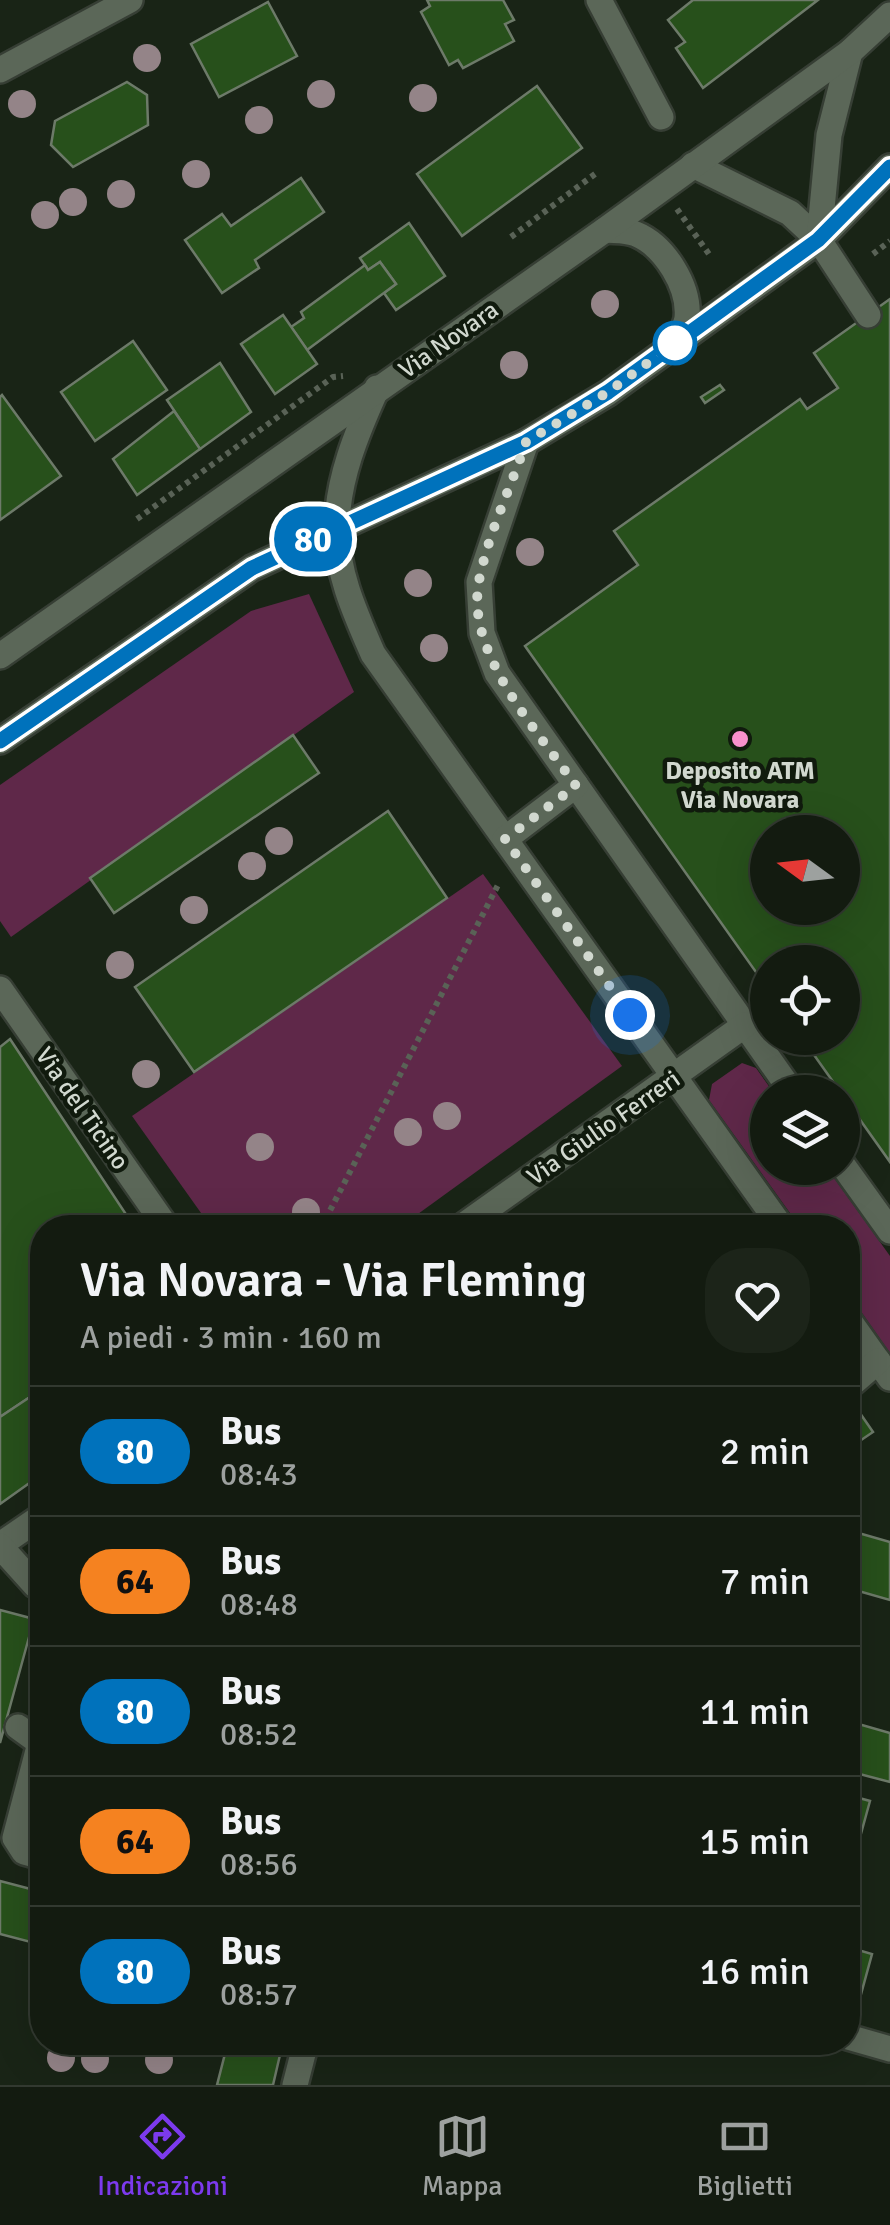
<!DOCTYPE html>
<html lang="it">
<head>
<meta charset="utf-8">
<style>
	body { margin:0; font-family:Signika,sans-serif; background:#1c2419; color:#f1f3f6; height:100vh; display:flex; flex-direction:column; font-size:38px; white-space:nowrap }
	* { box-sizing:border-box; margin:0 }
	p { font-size:32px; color:#9da19f }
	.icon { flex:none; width:55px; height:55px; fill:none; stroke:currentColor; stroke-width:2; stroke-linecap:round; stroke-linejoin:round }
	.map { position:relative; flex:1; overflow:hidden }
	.side { position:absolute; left:30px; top:1215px; width:830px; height:840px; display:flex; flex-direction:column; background:#131b10; border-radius:40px; box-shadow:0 10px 40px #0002,0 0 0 2px #323930 }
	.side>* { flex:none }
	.badge { padding:0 20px; border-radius:32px; font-size:35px; line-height:65px }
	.needle { width:65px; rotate:285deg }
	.controls { position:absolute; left:750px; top:815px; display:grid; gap:20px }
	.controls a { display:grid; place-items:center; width:110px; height:110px; border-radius:50%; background:#131b10; box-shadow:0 10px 40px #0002,0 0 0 2px #323930; font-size:50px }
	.you { position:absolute; width:50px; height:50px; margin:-25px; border:8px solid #fff; border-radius:50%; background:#1a73e8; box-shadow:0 0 0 15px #1a73e833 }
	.map>.badge { position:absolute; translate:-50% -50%; box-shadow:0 0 0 5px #fff }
	.round { display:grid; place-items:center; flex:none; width:105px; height:105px; border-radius:40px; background:#1c2419 }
	.headline { display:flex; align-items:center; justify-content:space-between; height:170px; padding:0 50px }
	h1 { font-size:48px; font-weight:600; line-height:75px }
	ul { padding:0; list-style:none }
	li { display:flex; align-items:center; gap:30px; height:130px; padding:0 50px; border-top:2px solid #323930 }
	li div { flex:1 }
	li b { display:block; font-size:38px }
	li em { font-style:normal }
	li .badge { min-width:110px; font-weight:700; text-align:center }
	.dock { display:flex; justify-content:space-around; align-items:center; height:140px; border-top:2px solid #323930; background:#131b10; font-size:28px; color:#9da19f }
	.dock a { display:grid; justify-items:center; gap:5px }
	.dock .current { color:#7c3aed }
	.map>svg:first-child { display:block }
	.green { fill:#5f2849 }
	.building { fill:#27501b; stroke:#6d7a69; stroke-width:2.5; fill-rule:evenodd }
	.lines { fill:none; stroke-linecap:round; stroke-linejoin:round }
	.minor-casing { stroke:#363e34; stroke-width:30 }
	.path { stroke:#596256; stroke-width:6; stroke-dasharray:5 5; stroke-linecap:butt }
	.minor { stroke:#5b6758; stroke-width:25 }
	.tree { fill:#948488 }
	.line-casing { stroke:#fff; stroke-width:22 }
	.line { stroke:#0072bc; stroke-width:15 }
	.walk { stroke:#d1d8cf; stroke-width:10; stroke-dasharray:0 18 }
	.stop-dot { fill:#fff; stroke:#0072bc; stroke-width:5 }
	.poi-dot { fill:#f890cc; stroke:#101a0d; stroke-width:4 }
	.labels { text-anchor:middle; stroke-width:9; stroke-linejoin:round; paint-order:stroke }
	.street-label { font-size:25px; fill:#d1d8cf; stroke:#101a0d }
	.poi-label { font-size:25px; font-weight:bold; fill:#d1d8cf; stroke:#101a0d }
</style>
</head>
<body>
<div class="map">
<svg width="890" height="2085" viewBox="0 0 890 2085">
	<rect width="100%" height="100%" fill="#192416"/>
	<g class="green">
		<path d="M309 594 354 692 11 937 0 921V785L251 611Z"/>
		<path d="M483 874 622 1066 400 1227H211L132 1116Z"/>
		<path d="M742 1063 756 1068 773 1092H768V1168H827L890 1256V1353L848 1293V1228L800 1227 709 1100 712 1084Z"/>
	</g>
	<g class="building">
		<path d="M427 0H503L514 20 505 24 514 41 463 68 458 60 449 65 421 12 430 6Z"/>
		<path d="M693 0H818L703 88 676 48 685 42 668 20Z"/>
		<path d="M268 2 297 56 219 97 191 44Z"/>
		<path d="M127 82 147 95 148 125 73 167 51 145 55 121Z"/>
		<path d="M537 86 582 148 462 236 417 174Z"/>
		<path d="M301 178 324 212 255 260 259 268 222 293 185 240 222 214 231 226Z"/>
		<path d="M409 223 445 276 396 310 384 293 396 284 380 262 368 270 360 258Z"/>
		<path d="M380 262 396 284 307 350 291 327 304 318 301 312 365 265 368 270Z"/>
		<path d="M890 299V1162L802 1038H842V962H768V989L525 646 638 565 614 531 800 399 807 409 838 388 814 353ZM768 832H842V908H768Z"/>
		<path d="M283 315 317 364 275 394 241 344Z"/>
		<path d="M133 341 167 390 95 441 61 392Z"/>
		<path d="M220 363 251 412 200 449 167 400Z"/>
		<path d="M720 385 724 390 705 403 701 397Z"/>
		<path d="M2 395 61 476 0 520V397Z"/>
		<path d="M174 411 200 449 137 495 113 459Z"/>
		<path d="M293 735 319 773 114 913 90 878Z"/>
		<path d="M388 811 447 898 194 1072 135 987Z"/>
		<path d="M10 1039 135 1228H42V1389L0 1417V1047Z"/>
		<path d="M42 1389V1474L0 1504V1417Z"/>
		<path d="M853 1403 873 1432 848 1449V1406Z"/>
		<path d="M848 1530 890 1542V1600L848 1588Z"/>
		<path d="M0 1610 34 1619 0 1743Z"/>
		<path d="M848 1721 890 1733V1782L848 1771Z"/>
		<path d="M848 1795 870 1801 848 1881Z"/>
		<path d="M0 1881 42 1892V1945L0 1934Z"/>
		<path d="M848 1947 872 1954 860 1998 848 1994Z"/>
		<path d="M228 2042H283L273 2085H217Z"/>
	</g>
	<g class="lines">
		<g class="minor-casing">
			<g id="minor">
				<path d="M599 0 661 117"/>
				<path d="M0 70 130 0"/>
				<path d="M693 165 790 213 819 240 868 315"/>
				<path d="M605 230C616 231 626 230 636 234 665 246 690 287 687 318 686 325 681 334 679 341"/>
				<path d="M819 240 829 135 850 52"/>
				<path d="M377 388C357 432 337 480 337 528 336 572 356 615 373 654L782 1228"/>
				<path d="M526 442 479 582 482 633 497 673 792 1092"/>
				<path d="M0 656 605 230 850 52 890 15"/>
				<path d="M0 741 252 568 526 442 608 393 819 240 890 167"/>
				<path d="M505 839 576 785"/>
				<path d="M0 989 167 1228"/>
				<path d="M842 1164 890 1231"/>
				<path d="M460 1228 745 1025"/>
				<path d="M848 1319 890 1378"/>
				<path d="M848 1387 878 1361"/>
				<path d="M0 1545 42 1516"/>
				<path d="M0 1546 35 1585 42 1589"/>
				<path d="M18 1727 40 1743 15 1838 24 1852 42 1857"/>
				<path d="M848 2037 890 2049"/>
				<path d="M295 2085 306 2042"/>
			</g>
		</g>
		<g class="path">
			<path d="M677 209 711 257"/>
			<path d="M511 237 599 171"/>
			<path d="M873 254 890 241"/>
			<path d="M137 519 333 377 343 376"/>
			<path d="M321 1228 499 883"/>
		</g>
		<use href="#minor" class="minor"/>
	</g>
	<g class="tree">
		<circle cx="147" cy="58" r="14"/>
		<circle cx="321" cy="94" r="14"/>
		<circle cx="423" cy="98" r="14"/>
		<circle cx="22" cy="104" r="14"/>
		<circle cx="259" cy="120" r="14"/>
		<circle cx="196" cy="174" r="14"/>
		<circle cx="121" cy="194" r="14"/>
		<circle cx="73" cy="202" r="14"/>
		<circle cx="45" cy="215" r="14"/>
		<circle cx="605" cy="304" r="14"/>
		<circle cx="514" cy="365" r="14"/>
		<circle cx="530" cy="552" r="14"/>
		<circle cx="418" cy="583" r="14"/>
		<circle cx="434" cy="648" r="14"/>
		<circle cx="279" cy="841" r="14"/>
		<circle cx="252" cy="866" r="14"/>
		<circle cx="194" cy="910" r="14"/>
		<circle cx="120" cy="965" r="14"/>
		<circle cx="146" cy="1074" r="14"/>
		<circle cx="447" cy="1116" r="14"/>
		<circle cx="408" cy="1132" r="14"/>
		<circle cx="260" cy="1147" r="14"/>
		<circle cx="306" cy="1212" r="14"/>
		<circle cx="61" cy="2058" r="14"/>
		<circle cx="95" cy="2059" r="14"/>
		<circle cx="159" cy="2060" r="14"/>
	</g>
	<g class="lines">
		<g class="line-casing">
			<path id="line" d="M0 741 252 568 526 442 608 392 818 240 890 167"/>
		</g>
		<use href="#line" class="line"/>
		<path class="walk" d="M630 1015 505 839 576 786C537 730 465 653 479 581 488 534 511 487 526 442L608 392 679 340 675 343"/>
	</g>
	<circle class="stop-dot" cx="675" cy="343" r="20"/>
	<circle class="poi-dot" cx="740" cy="739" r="10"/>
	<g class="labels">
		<g class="street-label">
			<text transform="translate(448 339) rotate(-35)" y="9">Via Novara</text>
			<text transform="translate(83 1108) rotate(55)" y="9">Via del Ticino</text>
			<text transform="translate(603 1127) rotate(-35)" y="9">Via Giulio Ferreri</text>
		</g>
		<g class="poi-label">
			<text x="740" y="779">Deposito ATM<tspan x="740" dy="29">Via Novara</tspan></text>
		</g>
	</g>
</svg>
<div class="controls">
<a><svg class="needle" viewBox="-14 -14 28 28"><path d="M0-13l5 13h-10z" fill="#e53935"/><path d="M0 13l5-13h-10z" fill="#9da19f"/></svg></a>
<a><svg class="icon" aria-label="locate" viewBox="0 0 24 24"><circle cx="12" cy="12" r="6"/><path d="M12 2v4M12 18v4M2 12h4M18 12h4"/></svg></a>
<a><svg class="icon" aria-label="layers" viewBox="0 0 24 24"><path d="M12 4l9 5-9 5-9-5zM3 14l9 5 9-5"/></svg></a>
</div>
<div class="you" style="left:630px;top:1015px"></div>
<b class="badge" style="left:313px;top:539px;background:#0072bc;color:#fff">80</b>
<section class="side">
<div class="headline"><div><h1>Via Novara - Via Fleming</h1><p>A piedi · 3 min · 160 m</p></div><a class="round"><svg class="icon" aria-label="heart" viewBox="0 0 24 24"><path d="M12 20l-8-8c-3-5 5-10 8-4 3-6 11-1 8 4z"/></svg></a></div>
<ul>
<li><span class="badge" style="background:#0072bc;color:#fff">80</span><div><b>Bus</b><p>08:43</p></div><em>2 min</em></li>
<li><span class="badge" style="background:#f58220;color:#111">64</span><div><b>Bus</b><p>08:48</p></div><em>7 min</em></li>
<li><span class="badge" style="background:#0072bc;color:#fff">80</span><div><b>Bus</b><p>08:52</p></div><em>11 min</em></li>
<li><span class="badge" style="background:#f58220;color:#111">64</span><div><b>Bus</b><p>08:56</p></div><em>15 min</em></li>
<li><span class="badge" style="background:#0072bc;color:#fff">80</span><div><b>Bus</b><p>08:57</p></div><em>16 min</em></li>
</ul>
</section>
</div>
<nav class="dock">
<a class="current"><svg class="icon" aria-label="directions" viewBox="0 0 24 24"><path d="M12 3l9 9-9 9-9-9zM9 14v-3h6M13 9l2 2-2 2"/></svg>Indicazioni</a>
<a><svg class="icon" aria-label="map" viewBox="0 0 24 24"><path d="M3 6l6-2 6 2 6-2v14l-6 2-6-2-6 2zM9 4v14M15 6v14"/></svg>Mappa</a>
<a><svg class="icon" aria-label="tickets" viewBox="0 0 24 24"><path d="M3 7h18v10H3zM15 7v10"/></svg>Biglietti</a>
</nav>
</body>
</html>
